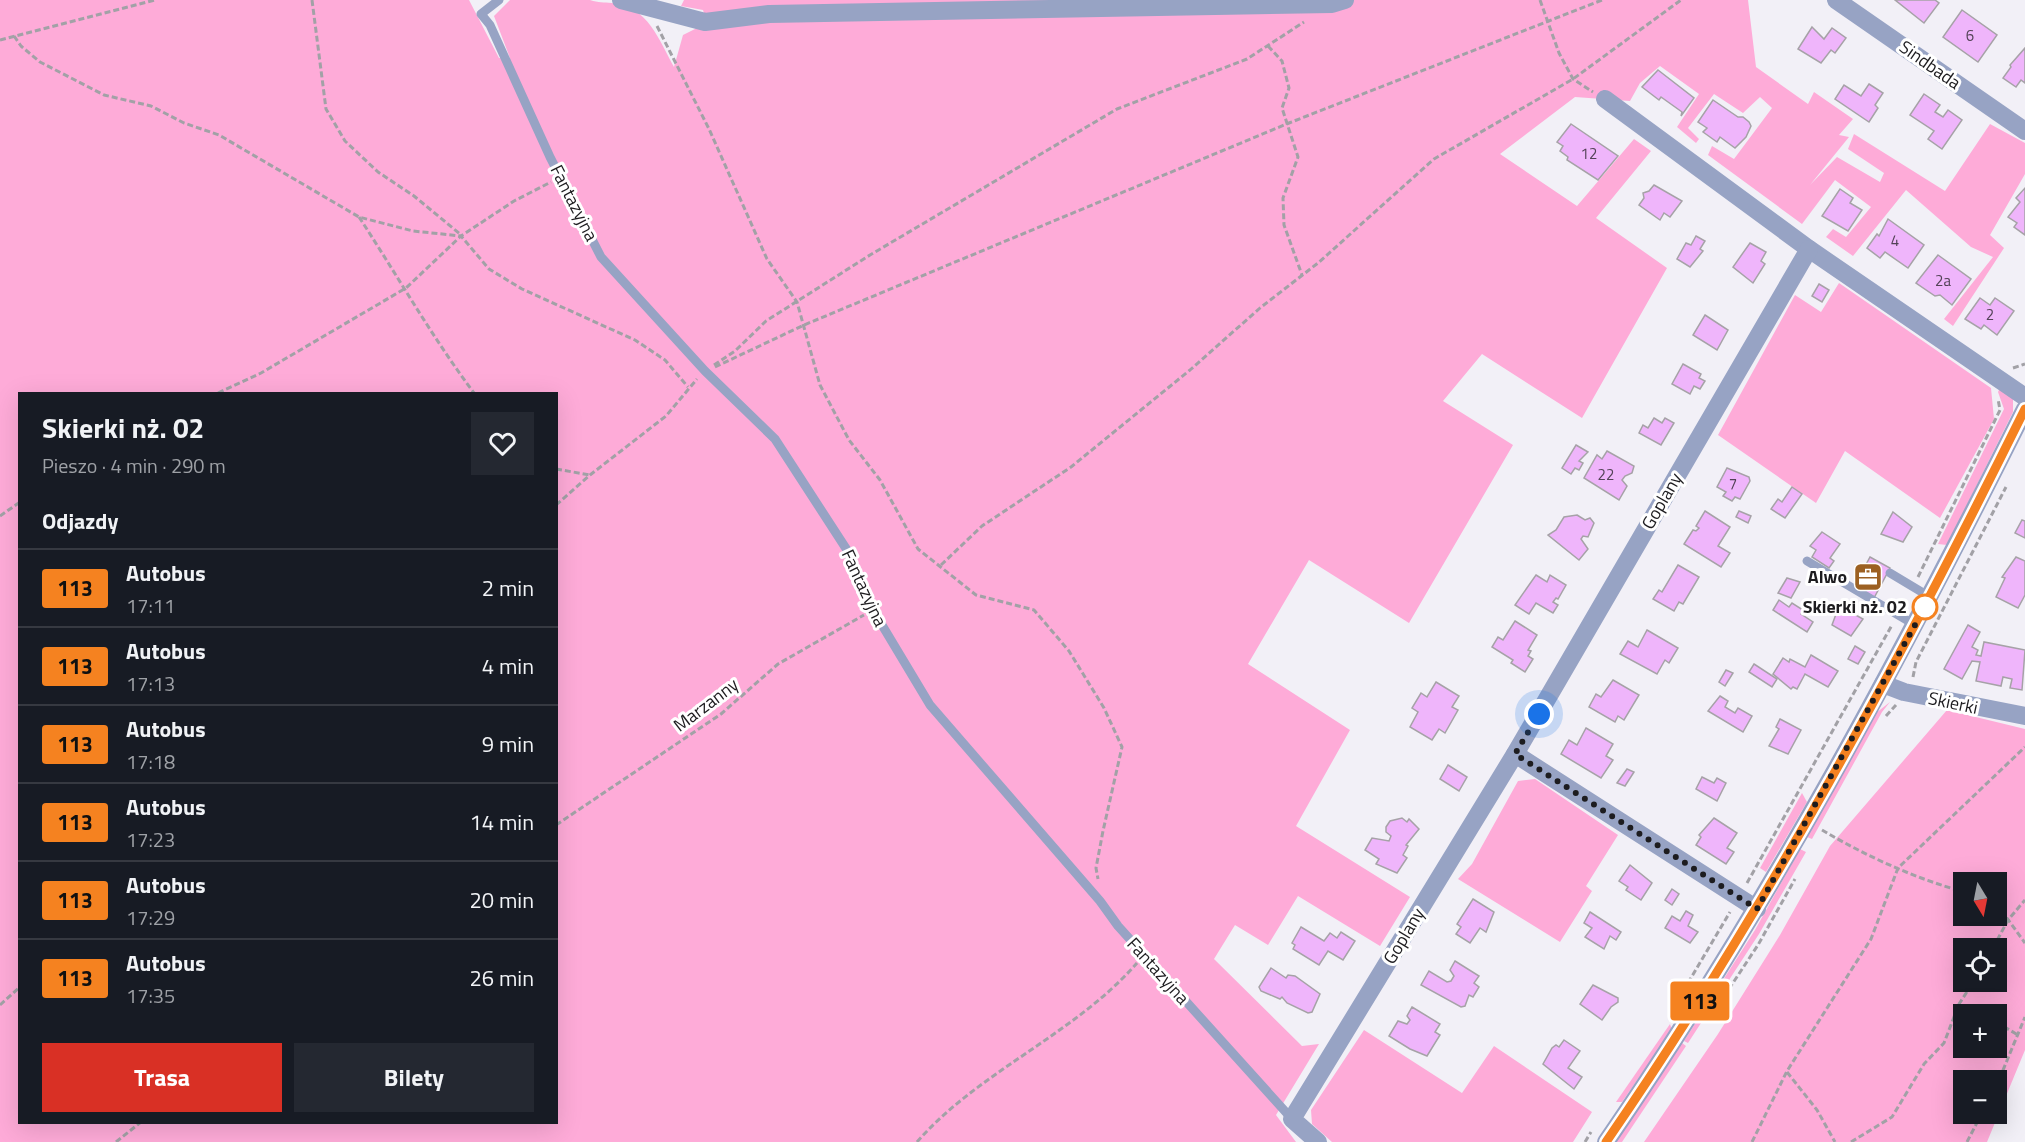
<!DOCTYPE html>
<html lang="pl">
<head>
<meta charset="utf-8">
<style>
	body { margin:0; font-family:"Titillium Web",sans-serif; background:#242831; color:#f1f3f6; height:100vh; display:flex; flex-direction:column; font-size:22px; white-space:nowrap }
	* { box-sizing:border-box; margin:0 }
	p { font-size:20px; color:#9ea1a6 }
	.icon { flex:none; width:33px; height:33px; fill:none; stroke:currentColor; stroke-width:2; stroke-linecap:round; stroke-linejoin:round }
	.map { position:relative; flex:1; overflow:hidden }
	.panel { position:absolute; left:18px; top:392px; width:540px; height:732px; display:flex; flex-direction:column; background:#171b24; border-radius:0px; box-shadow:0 6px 24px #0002 }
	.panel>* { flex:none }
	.badge { padding:0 12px; border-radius:4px; font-size:21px; line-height:39px }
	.needle { width:39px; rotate:170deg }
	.controls { position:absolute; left:1953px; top:872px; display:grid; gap:12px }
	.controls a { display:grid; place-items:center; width:54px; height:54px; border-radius:0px; background:#171b24; box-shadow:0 6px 24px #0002; font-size:30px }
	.you { position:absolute; width:30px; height:30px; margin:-15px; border:4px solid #fff; border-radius:50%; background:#1a73e8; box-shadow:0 0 0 9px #1a73e833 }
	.map>.badge { position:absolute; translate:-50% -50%; box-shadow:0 0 0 3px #fff }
	h2 { padding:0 24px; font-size:22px; line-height:54px }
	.round { display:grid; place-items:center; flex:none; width:63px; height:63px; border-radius:0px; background:#242831 }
	.overview { display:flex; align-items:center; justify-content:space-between; height:102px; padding:0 24px }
	h1 { font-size:28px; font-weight:700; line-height:45px }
	.button { display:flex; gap:12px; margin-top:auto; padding:12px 24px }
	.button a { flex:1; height:69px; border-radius:0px; background:#d93025; color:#fff; font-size:24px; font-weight:700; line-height:69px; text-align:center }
	.button a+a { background:#242831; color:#f1f3f6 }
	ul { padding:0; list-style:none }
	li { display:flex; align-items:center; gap:18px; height:78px; padding:0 24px; border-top:2px solid #363941 }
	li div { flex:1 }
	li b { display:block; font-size:22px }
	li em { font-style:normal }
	li .badge { min-width:66px; font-weight:700; text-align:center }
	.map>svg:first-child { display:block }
	.green { fill:#feabd8; fill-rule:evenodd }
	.building { fill:#efb5fb; stroke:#a6a2a7; stroke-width:1.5 }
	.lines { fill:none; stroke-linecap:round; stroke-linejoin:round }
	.path { stroke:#a2a1a6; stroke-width:3; stroke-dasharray:6 3; stroke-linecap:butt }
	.lane { stroke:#97a3c4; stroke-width:9 }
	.street { stroke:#97a3c4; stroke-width:18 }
	.line-casing { stroke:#fff; stroke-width:14 }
	.line { stroke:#f58220; stroke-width:9 }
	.walk { stroke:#1d1c1f; stroke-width:6; stroke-dasharray:0 10.8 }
	.stop-dot { fill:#fff; stroke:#f58220; stroke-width:3 }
	.labels { text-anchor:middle; stroke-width:6; stroke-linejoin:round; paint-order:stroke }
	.number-label { font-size:15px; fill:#524256 }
	.street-label { font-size:18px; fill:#1d1c1f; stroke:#fff }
	.poi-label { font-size:18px; font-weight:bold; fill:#1d1c1f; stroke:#fff; text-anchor:end }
	.stop-label { font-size:18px; font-weight:bold; fill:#1d1c1f; stroke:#fff; text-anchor:end }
</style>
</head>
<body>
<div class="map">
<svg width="2025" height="1142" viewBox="0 0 2025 1142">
	<rect width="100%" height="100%" fill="#f2f0f7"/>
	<g class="green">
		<path d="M0 0H469L499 58H510L494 16 510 0H590C599 3 603 2 612 3 648 6 659 40 674 67L683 35 707 23 703 10 681 6 684 0H1748L1756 67 1808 104 1814 92 1853 119 1839 135 1849 137 1810 185 1837 157 1880 182 1884 173 1848 149 1854 134 1945 191 1990 124 2025 143V174L1990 235 2004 248 1953 326 1944 319 1993 257 1971 247 1906 190 1853 256 1826 237 1833 229 1846 237 1871 207 1835 180 1802 224 1708 155 1712 146 1734 159 1772 108 1760 97 1743 113 1714 94 1688 128 1699 139 1696 143 1677 127 1699 94 1660 66 1640 83 1630 101 1575 97 1500 154 1577 206 1634 139 1651 151 1596 218 1667 268 1582 418 1482 354 1443 401 1513 445 1409 623 1309 560 1248 664 1350 730 1296 826 1410 897 1380 946 1298 896 1268 945 1235 925 1214 959 1302 1046 1319 1044 1276 1115 1296 1142H0ZM20 393H556V1122H20Z"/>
		<path d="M1839 283 1991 388 1994 419 1940 518 1845 451 1816 503 1718 435 1795 295 1821 312Z"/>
		<path d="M2000 388 2013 399V412L1947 545 1938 544 2004 409 1998 392Z"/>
		<path d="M1890 702 1882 712 1812 839 1807 837 1876 713Z"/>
		<path d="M1947 710 2025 729V1050L1987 1142H1644L1718 1034 1780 935 1830 846ZM1964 882H1996V915H1964ZM1964 948H1996V981H1964ZM1964 1014H1996V1047H1964ZM1964 1080H1996V1113H1964Z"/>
		<path d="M1535 779 1618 835 1586 886 1592 891 1560 942 1458 879 1472 864 1518 781Z"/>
		<path d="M1802 793 1807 802 1766 872 1760 868Z"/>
		<path d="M1800 849 1806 852 1759 934 1688 1043 1684 1041 1755 930Z"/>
		<path d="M1670 1024 1672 1030 1622 1102H1616Z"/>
		<path d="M1364 1030 1462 1093 1494 1046 1592 1112 1573 1142H1332L1312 1124 1311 1110Z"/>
		<path d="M1682 1043 1686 1046 1622 1142H1615Z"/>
	</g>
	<g class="building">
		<path d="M1895 0H1935L1939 3 1924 23Z"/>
		<path d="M1962 10 1997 35 1978 62 1943 37Z"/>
		<path d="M1812 27 1824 39 1832 28 1846 38 1835 53 1831 50 1821 63 1798 49Z"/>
		<path d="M2025 48V83L2021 80 2016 87 2003 78 2011 67 2010 65Z"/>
		<path d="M1658 70 1694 98 1681 116 1682 112 1661 97 1659 100 1642 87Z"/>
		<path d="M1869 84 1883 93 1875 105 1878 108 1869 122 1835 99 1844 85 1861 96Z"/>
		<path d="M1924 94 1940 105 1935 112 1943 117 1948 110 1962 120 1942 149 1928 139 1934 131 1910 115Z"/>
		<path d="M1713 100 1738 117H1743L1749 122 1751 126 1746 137 1735 148 1720 137 1717 142 1703 132 1707 128 1698 122Z"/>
		<path d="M1571 124 1618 156 1598 180 1567 160 1568 157 1560 151 1563 146 1557 142Z"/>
		<path d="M1654 185 1682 201 1670 217 1664 213 1660 220 1639 205 1644 198 1643 193 1649 191Z"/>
		<path d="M2025 188V235L2014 227 2017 223 2008 217 2020 202 2016 198Z"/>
		<path d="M1840 189 1853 198 1850 203 1862 210 1848 231 1822 216Z"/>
		<path d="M1888 219 1924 245 1908 268 1885 252 1880 258 1867 248 1877 234 1879 236Z"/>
		<path d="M1696 236 1705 241 1700 249 1703 251 1690 267 1677 259 1686 243 1691 245Z"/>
		<path d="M1750 243 1766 252 1761 261 1765 264 1753 283 1733 267Z"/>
		<path d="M1938 255 1971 279 1952 305 1940 295 1935 296 1916 283Z"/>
		<path d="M1819 284 1829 290 1822 302 1812 296Z"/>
		<path d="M1980 298 1990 305 1995 298 2014 311 1997 335 1984 325 1981 329 1965 319Z"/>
		<path d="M1705 315 1728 330 1717 350 1693 335Z"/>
		<path d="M1683 364 1701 374 1699 378 1705 381 1700 389 1694 386 1690 394 1672 384Z"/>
		<path d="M1654 418 1662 423 1665 418 1674 423 1661 445 1639 433 1643 425 1648 428Z"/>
		<path d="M1576 445 1588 452 1579 461 1583 463 1579 470 1575 468 1571 474 1562 468Z"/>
		<path d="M1607 451 1634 466 1632 473 1625 476 1622 480 1627 486 1619 500 1584 478 1597 455 1602 459Z"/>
		<path d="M1727 468 1749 477 1750 481 1740 499 1735 497 1732 501 1723 496 1726 492 1717 487Z"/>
		<path d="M1792 487 1802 494 1785 518 1771 509 1778 499 1782 502Z"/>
		<path d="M1705 511 1730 527 1718 546 1730 553 1721 567 1684 544 1693 530 1696 531 1699 528 1696 526Z"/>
		<path d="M1739 511 1751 516 1748 523 1736 517Z"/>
		<path d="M1893 512 1912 527 1903 542 1881 534Z"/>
		<path d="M1577 515 1585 520 1590 518 1594 523 1588 537 1583 536 1581 539 1588 549 1579 560 1548 535 1556 530 1564 517Z"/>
		<path d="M2022 520 2025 521V538L2015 533Z"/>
		<path d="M1822 532 1840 544 1830 558 1834 561 1829 568 1812 557 1816 550 1810 546Z"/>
		<path d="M1870 557 1890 568 1874 598 1854 587Z"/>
		<path d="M2016 557 2025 561V595L2018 608 1996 597 2005 578 2002 577Z"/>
		<path d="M1678 565 1699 577 1683 604 1679 602 1674 611 1653 599 1659 590 1662 592Z"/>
		<path d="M1536 575 1547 582 1550 575 1566 585 1558 599 1556 598 1553 602 1558 605 1553 613 1536 603 1529 614 1515 605Z"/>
		<path d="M1787 578 1800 582 1791 598 1778 593Z"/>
		<path d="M1779 600 1789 607 1792 603 1803 610 1801 614 1813 622 1807 632 1773 610Z"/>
		<path d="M1839 606 1863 619 1851 636 1832 625Z"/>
		<path d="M1515 621 1537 635 1528 650 1531 651 1528 656 1533 659 1525 672 1511 663 1513 660 1492 647 1498 637 1503 640Z"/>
		<path d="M1968 625 1980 632 1972 647 1978 650 1976 655 1981 656 1984 642 2025 650 2022 690 2010 688 2012 679 2003 677 2001 686 1976 681 1980 662 1972 661 1962 679 1944 669Z"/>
		<path d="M1647 630 1678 648 1669 663 1665 660 1657 674 1620 654 1628 641 1638 647Z"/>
		<path d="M1855 646 1865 652 1858 664 1848 659Z"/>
		<path d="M1811 655 1838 671 1828 687 1805 674 1797 689 1793 687 1791 689 1773 674 1783 658 1789 662 1790 659 1805 667Z"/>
		<path d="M1754 664 1777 679 1772 687 1749 672Z"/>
		<path d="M1726 670 1733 673 1725 686 1719 682Z"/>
		<path d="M1613 680 1639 695 1624 720 1618 716 1615 722 1589 707 1596 694 1601 697Z"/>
		<path d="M1436 682 1459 696 1452 707 1458 710 1445 733 1439 729 1432 740 1410 727 1418 712 1412 708 1421 693 1427 697Z"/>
		<path d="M1720 696 1728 701 1725 707 1735 713 1738 708 1752 716 1743 732 1708 711Z"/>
		<path d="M1780 719 1801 730 1788 754 1769 746 1779 729 1776 727Z"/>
		<path d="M1586 728 1613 744 1606 756 1613 760 1601 778 1561 754 1569 740 1577 745Z"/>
		<path d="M1448 765 1467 777 1459 791 1440 779Z"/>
		<path d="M1627 769 1634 772 1625 786 1617 783Z"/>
		<path d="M1702 777 1714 783 1717 778 1726 783 1717 801 1696 789Z"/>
		<path d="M1402 818 1407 822 1409 819 1419 829 1406 845 1408 846 1403 855 1407 858 1397 873 1376 864 1379 859 1365 850 1372 838 1389 841 1391 836 1386 832V827L1390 821Z"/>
		<path d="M1714 818 1737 833 1727 848 1734 852 1726 864 1696 845 1701 837 1699 835Z"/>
		<path d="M1630 865 1652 883 1641 900 1626 890 1628 887 1619 881Z"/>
		<path d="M1672 889 1679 894 1672 905 1665 900Z"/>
		<path d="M1473 899 1494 912 1486 932 1480 928 1470 943 1456 934 1461 927 1457 924Z"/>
		<path d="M1686 911 1693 915 1688 926 1698 932 1690 943 1665 928 1672 916 1680 921Z"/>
		<path d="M1590 912 1621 932 1616 940 1610 936 1604 949 1585 937 1592 928 1584 923Z"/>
		<path d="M1301 927 1324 941 1330 933 1337 938 1341 932 1355 941 1343 960 1328 951 1319 965 1293 949 1295 945 1292 943Z"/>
		<path d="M1455 961 1479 976 1474 983 1479 987 1473 997 1469 995 1465 1006 1461 1007 1421 985 1429 971 1447 982 1451 981 1454 976 1450 970Z"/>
		<path d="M1271 968 1286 978 1288 975 1295 976 1320 994 1312 1012 1308 1013 1287 1003 1282 997 1280 999 1261 991 1259 987Z"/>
		<path d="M1593 985 1618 998V1002L1611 1007 1602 1020 1580 1004Z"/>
		<path d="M1412 1007 1440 1024 1435 1032 1440 1035 1427 1056 1410 1049 1389 1036 1398 1021 1407 1024 1410 1020 1407 1016Z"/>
		<path d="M1564 1040 1580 1051 1568 1068 1582 1077 1574 1089 1543 1064 1552 1048 1556 1045 1559 1047Z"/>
	</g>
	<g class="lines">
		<g class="path">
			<path d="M312 0 326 109 345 141 378 172 414 196 460 234"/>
			<path d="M1540 0 1559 53 1573 79 1593 92"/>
			<path d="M657 26 709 129 767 259 797 302 820 385 849 440 880 480 918 549 976 595 1034 610 1069 651 1104 708 1122 747 1103 831 1096 868 1098 879"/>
			<path d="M14 36 21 46 40 62 104 95 151 106 184 123 219 135 359 217 413 231 461 236 489 269 522 289 635 340 665 360 688 387"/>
			<path d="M0 40 155 0"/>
			<path d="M1268 46 1282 61 1289 88 1282 108 1298 157 1283 198 1284 225 1302 275"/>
			<path d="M359 217C397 275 432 337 474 393"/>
			<path d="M714 365 735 351 766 321 870 255 1117 109 1247 59 1304 22"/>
			<path d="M715 367 804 325 1289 123 1602 0"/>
			<path d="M2013 368 2025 364"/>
			<path d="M218 393 261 373 406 288 461 236 514 201 551 182"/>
			<path d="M556 469 590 475"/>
			<path d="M556 505 590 475 666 416 697 379"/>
			<path d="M0 516 20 502"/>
			<path d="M941 565 982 526 1071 467 1190 370 1260 308 1318 263 1434 159 1573 79 1681 0"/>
			<path d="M1918 577 2000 410 1998 399"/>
			<path d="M1913 677 1916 662 2006 487"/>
			<path d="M1886 716 1896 705"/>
			<path d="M556 825 721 714 778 664 864 615"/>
			<path d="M1822 830C1866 856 1914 878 1964 892"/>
			<path d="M1747 883 1892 625"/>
			<path d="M1996 903 2025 943"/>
			<path d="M1993 948 2008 920 2025 900"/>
			<path d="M1688 983 1730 912"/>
			<path d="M1719 1004 1758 945 1795 879"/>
			<path d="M0 1005 20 987"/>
			<path d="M1996 1022 2018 1035"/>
			<path d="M1787 1072 1817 1110 1835 1142"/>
			<path d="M1996 1087 2025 1017"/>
			<path d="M116 1142 141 1122"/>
			<path d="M917 1142C979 1071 1074 1035 1137 963"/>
			<path d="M1585 1142 1591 1132"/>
			<path d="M1752 1142 1787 1071 1871 939 1898 868 2025 747"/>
			<path d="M1851 1142 1892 1117 1924 1064 1944 1043 1959 1004 1974 981"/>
			<path d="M1967 1142 1982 1113"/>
		</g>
		<g class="lane">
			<path d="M499 0 481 14 490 25 550 157 601 257 705 371 775 439 847 550 873 610 930 705 1100 901 1118 926 1292 1119"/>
			<path d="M1807 561 1915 625"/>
			<path d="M1890 573 1930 597"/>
		</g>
		<g class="street">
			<path d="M621 0 705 22 769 14 1332 4 1345 0"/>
			<path d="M1836 0 2025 131"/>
			<path d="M1605 99 1809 249 2025 397"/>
			<path d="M1883 684 1904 692 2025 716"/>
			<path d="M1515 754 1757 909"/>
			<path d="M1318 1142 1292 1119 1515 754 1809 249"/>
			<path d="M1606 1142C1766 910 1899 661 2025 409"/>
		</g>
	</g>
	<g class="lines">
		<g class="line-casing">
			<path id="line" d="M1606 1142C1766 910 1900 661 2025 409"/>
		</g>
		<use href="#line" class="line"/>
		<path class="walk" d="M1539 714 1515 754 1757 909 1925 607"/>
	</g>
	<defs>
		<g id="office-square" transform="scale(1.5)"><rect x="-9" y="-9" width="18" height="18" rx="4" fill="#9c6022" stroke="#fff"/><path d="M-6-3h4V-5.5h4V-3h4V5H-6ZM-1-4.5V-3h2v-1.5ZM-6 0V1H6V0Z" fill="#fff"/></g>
	</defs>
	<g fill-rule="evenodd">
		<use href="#office-square" x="1868" y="577"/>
	</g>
	<circle class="stop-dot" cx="1925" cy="607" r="12"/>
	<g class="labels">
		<g class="number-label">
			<text x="1970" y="41">6</text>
			<text x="1589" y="159">12</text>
			<text x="1895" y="246">4</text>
			<text x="1943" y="286">2a</text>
			<text x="1990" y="320">2</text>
			<text x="1606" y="480">22</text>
			<text x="1733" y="489">7</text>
		</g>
		<g class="street-label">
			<text transform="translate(1930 65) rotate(35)" y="6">Sindbada</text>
			<text transform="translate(574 203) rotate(63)" y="6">Fantazyjna</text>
			<text transform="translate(1662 501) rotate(-60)" y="6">Goplany</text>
			<text transform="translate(864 588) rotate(65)" y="6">Fantazyjna</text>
			<text transform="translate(1953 703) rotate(12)" y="6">Skierki</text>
			<text transform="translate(706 705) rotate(-37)" y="6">Marzanny</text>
			<text transform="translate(1404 936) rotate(-59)" y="6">Goplany</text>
			<text transform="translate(1158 971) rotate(48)" y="6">Fantazyjna</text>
		</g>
		<g class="poi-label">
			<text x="1847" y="583">Alwo</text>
		</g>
		<g class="stop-label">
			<text x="1907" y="613">Skierki nż. 02</text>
		</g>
	</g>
</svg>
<div class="controls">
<a><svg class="needle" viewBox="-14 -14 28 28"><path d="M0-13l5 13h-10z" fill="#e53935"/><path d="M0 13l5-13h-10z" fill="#9ea1a6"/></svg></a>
<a><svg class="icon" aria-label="locate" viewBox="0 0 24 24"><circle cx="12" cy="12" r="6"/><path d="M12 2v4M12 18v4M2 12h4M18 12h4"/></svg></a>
<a>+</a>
<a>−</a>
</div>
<div class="you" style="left:1539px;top:714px"></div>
<b class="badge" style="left:1700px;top:1001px;background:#f58220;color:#111">113</b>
<section class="panel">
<div class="overview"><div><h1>Skierki nż. 02</h1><p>Pieszo · 4 min · 290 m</p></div><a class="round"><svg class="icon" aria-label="heart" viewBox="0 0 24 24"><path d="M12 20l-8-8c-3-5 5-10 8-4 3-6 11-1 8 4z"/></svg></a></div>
<h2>Odjazdy</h2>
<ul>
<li><span class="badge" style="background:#f58220;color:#111">113</span><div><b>Autobus</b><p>17:11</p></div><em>2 min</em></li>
<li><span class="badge" style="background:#f58220;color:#111">113</span><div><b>Autobus</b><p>17:13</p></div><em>4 min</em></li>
<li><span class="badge" style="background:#f58220;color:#111">113</span><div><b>Autobus</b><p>17:18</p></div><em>9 min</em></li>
<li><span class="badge" style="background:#f58220;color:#111">113</span><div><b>Autobus</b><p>17:23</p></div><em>14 min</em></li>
<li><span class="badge" style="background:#f58220;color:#111">113</span><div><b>Autobus</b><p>17:29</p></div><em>20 min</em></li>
<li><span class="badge" style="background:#f58220;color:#111">113</span><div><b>Autobus</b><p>17:35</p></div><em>26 min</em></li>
</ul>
<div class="button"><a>Trasa</a><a>Bilety</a></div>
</section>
</div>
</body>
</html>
